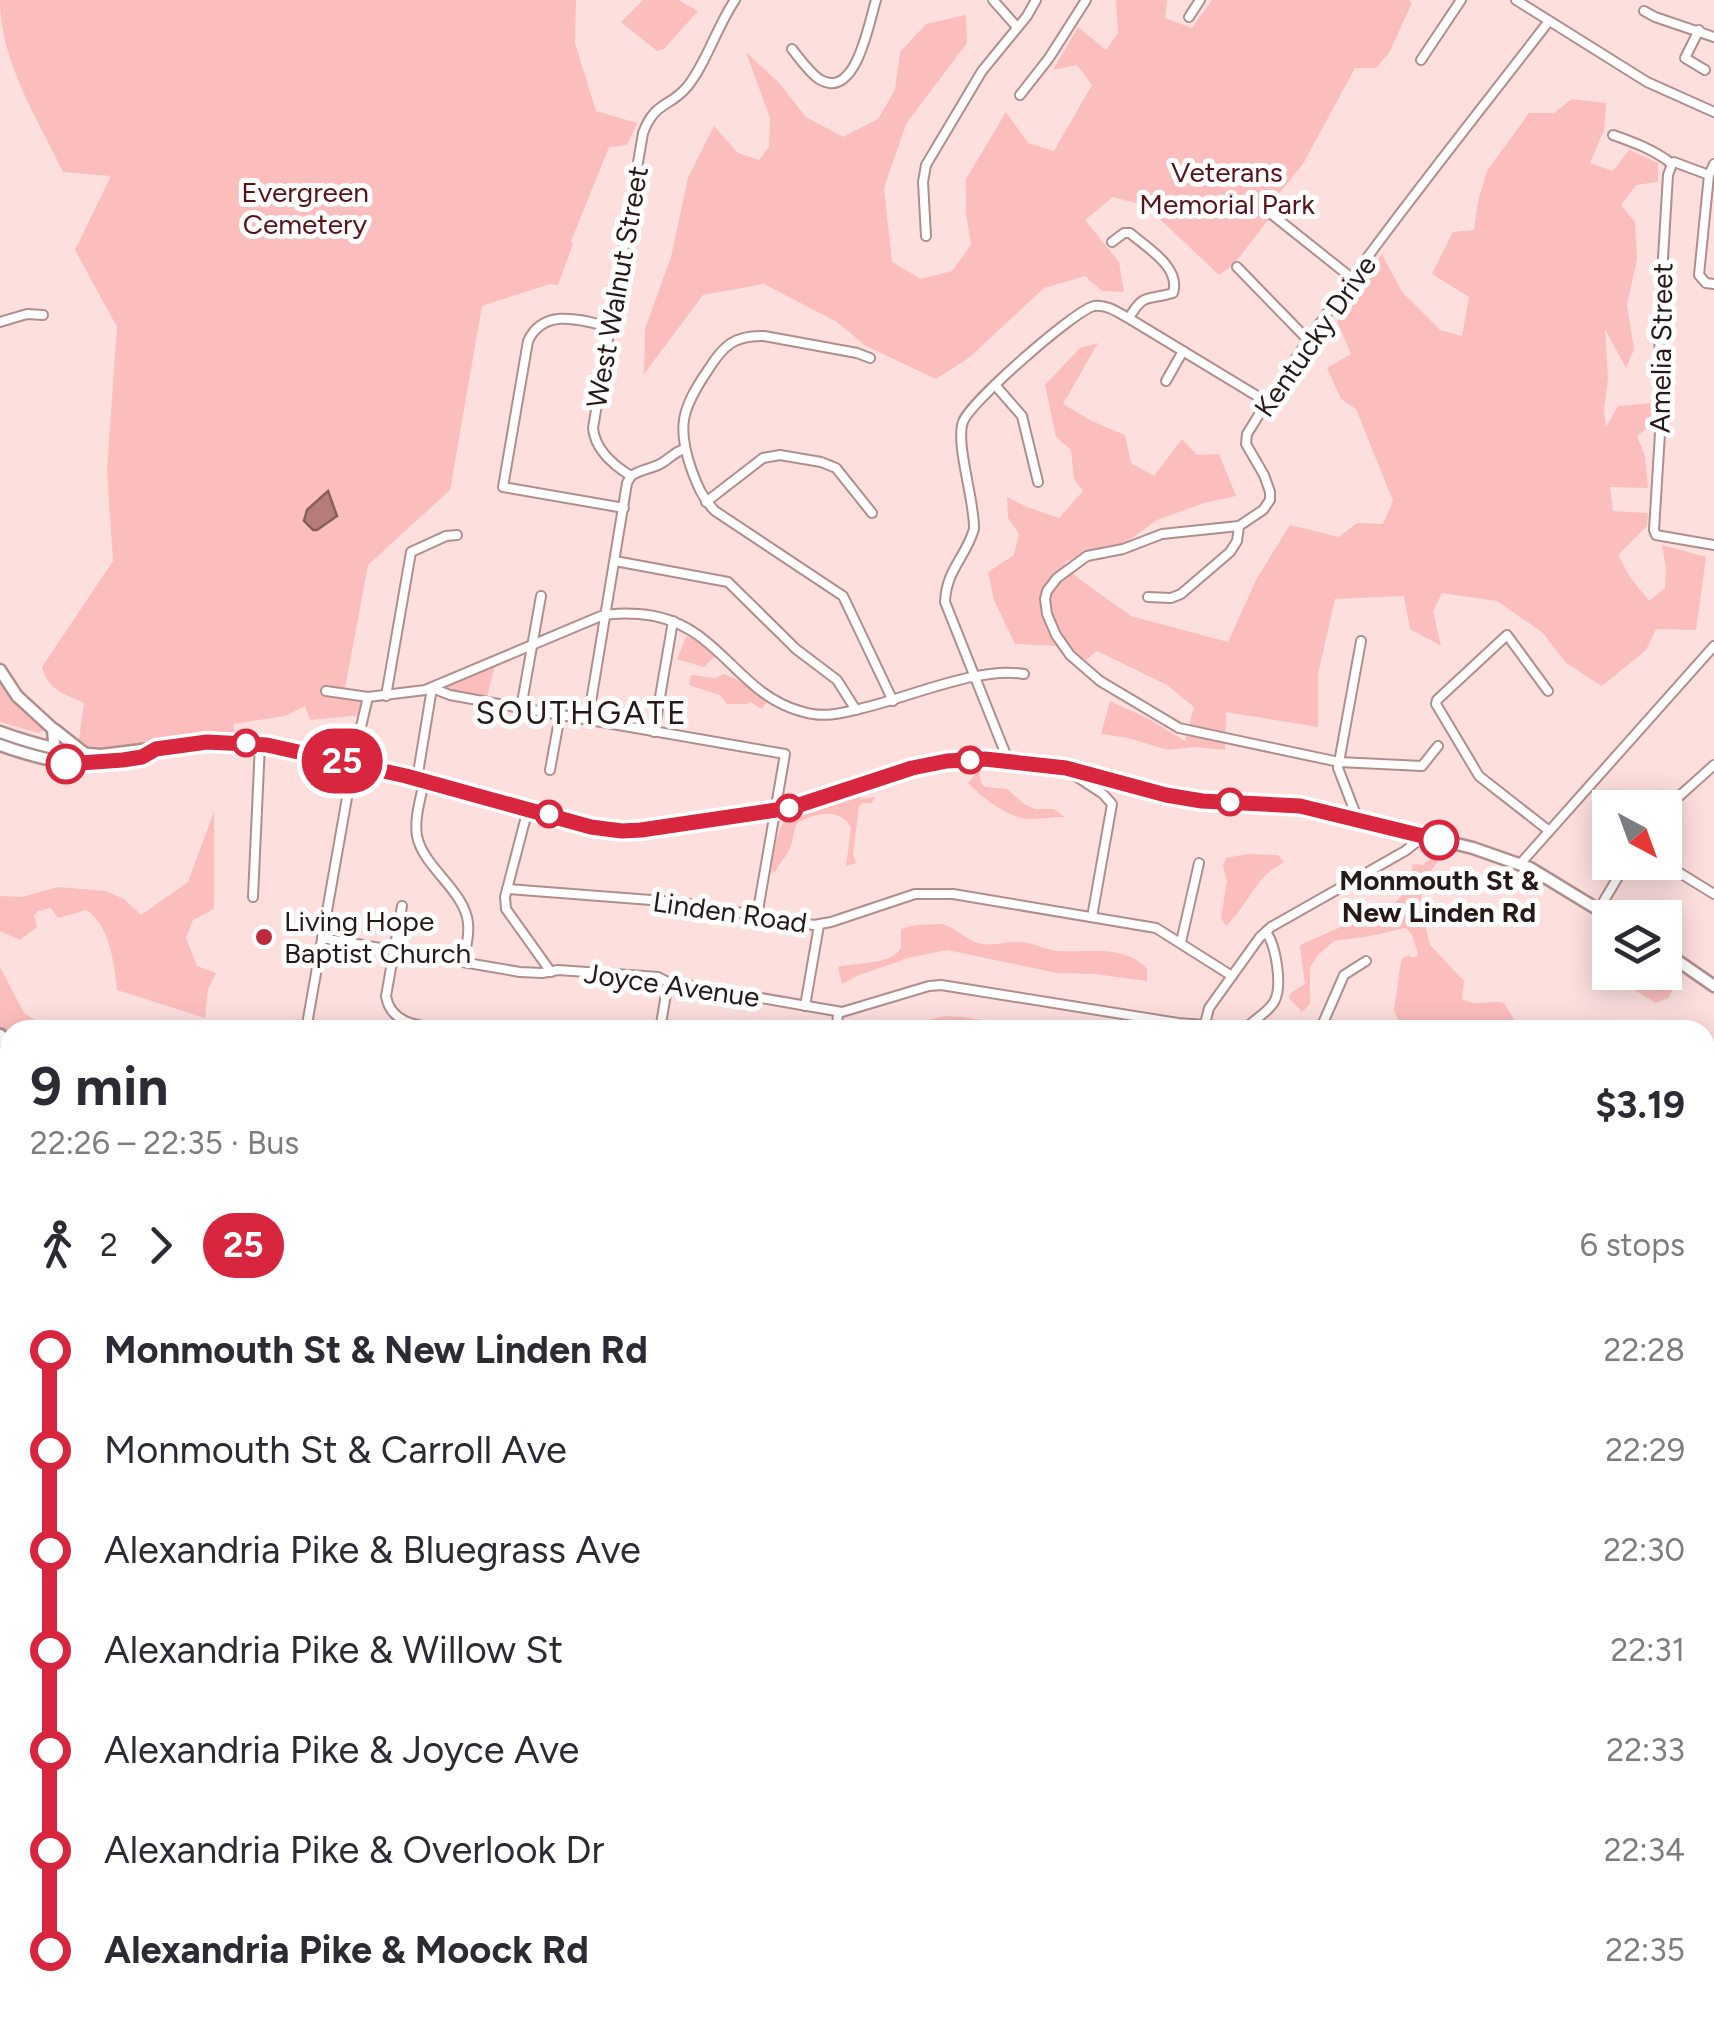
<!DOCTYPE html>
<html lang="en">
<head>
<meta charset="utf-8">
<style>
	body { margin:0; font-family:Figtree,sans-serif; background:#f7f7f7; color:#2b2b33; height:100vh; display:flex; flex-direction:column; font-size:38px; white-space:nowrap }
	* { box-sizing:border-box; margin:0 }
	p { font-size:32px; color:#7c7c81 }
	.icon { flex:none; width:55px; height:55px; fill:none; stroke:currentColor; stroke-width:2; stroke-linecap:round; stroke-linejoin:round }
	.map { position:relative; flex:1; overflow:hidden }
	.drawer { position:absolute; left:0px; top:1020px; width:1715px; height:1002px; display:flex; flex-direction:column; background:#fff; border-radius:30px 30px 0 0; box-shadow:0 5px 25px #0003 }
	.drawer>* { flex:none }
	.badge { padding:0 20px; border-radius:32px; font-size:35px; line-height:65px }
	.needle { width:65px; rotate:139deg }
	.fabs { position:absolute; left:1592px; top:790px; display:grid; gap:20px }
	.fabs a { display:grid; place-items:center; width:90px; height:90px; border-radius:0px; background:#fff; box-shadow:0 5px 25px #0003; font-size:50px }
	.map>.badge { position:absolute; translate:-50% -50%; box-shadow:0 0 0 5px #fff }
	.legs { display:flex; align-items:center; gap:15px; height:110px; padding:0 30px; font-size:32px }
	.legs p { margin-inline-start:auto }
	.summary { display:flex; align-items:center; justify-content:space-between; height:170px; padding:0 30px }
	h1 { font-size:55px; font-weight:700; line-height:75px }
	ul { padding:0 30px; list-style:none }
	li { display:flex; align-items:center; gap:35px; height:100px; font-size:38px }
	li i { display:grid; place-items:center; width:15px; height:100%; margin:0 12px; background:currentColor }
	li i::after { content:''; width:25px; height:25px; margin:-12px; border:8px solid; border-radius:50%; background:#fff }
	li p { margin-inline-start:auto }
	li:first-child i { background:linear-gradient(#0000 50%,currentColor 0) }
	li:last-child i { background:linear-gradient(currentColor 50%,#0000 0) }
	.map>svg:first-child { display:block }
	.green { fill:#fbbebd }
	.water { fill:#b57c7b; stroke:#8a5e5d; stroke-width:2.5 }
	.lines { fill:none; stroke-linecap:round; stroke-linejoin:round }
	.stream { stroke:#8a5e5d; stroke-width:2.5 }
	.minor-casing { stroke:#b08e8d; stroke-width:12 }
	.major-casing { stroke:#b08e8d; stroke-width:15 }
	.highway-casing { stroke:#b08e8d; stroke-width:18 }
	.minor { stroke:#fff; stroke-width:8 }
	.major { stroke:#fff; stroke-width:10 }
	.highway { stroke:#fff; stroke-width:12 }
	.line-1-casing { stroke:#fff; stroke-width:22 }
	.line-1 { stroke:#d7263d; stroke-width:15 }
	.stop-1-dot { fill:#fff; stroke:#d7263d; stroke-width:5 }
	.poi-dot { fill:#bd2c3c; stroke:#fff; stroke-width:4 }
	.labels { text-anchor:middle; stroke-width:10; stroke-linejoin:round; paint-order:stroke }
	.park-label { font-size:28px; fill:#581219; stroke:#fff }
	.street-label { font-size:28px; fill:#261918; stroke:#fff }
	.stop-label { font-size:28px; font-weight:bold; fill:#261918; stroke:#fff }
	.poi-label { font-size:28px; fill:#261918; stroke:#fff; text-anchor:start }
	.quarter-label { font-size:32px; letter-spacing:2.5px; fill:#261918; stroke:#fff }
</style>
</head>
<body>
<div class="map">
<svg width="1714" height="2022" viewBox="0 0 1714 2022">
	<rect width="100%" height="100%" fill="#fddfde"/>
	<g class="green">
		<path d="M0 0H576L575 43 596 111 637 123 627 145 609 147 571 241 573 244 558 285 550 284 482 306 450 490 368 565 344 694 368 697 362 715 310 720 305 706 285 716 234 724 235 742 101 755 78 747 84 703C65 694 47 690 42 667L113 561 107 470 117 327 75 250 111 176 63 172C37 118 0 61 0 0Z"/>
		<path d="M643 0H678L698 11 664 49 657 51 621 22Z"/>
		<path d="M1116 0H1167L1165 18 1192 28 1212 0H1409L1412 3 1389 53 1376 68H1355L1303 164 1276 197 1270 198 1266 209 1272 215 1234 264 1219 275 1146 206 1113 197 1085 220 1119 262 1124 292 1102 291 1085 276 1044 288 970 357 936 379 866 346 837 322 764 284 703 295 644 374 645 329 671 257 688 178 714 126 738 153 759 160 769 147 770 118 746 52 779 83 806 117 843 137 878 119 895 90 900 52 926 24 966 15 967 43 906 124 884 188 892 262 921 279 952 271 971 245 966 213V179L1006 112 1028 143 1054 151 1092 85 1077 65 1053 70 1078 27 1106 50 1118 33Z"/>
		<path d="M1572 99 1606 103 1604 130 1590 163 1613 171 1629 150 1658 163V182L1636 185 1621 205 1635 222 1637 259 1627 305 1634 350 1626 368 1605 329 1608 378 1604 410 1606 427 1618 406 1652 403 1651 425 1637 436 1645 456 1648 488 1610 487 1613 511 1648 513 1647 526 1618 555 1630 577 1649 601 1665 588 1666 569 1662 545 1706 557 1696 630 1656 629 1646 650 1602 686 1566 663 1542 632 1497 601 1442 593 1433 611 1441 646 1410 629 1404 596 1335 599 1318 674V727L1226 712 1225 750 1194 747 1168 750 1128 738 1101 734 1110 701 1149 719 1185 741 1194 707 1167 685 1097 651 1086 660 1056 646 1015 644 994 600 988 572 1014 555 1019 534 1008 518 1007 497 1027 507 1059 518 1083 491 1074 479 1071 450 1056 437 1045 385 1080 348 1098 343 1063 404 1092 421 1125 435 1131 463 1154 476 1182 439 1197 455 1219 454 1236 496 1204 503 1157 520 1125 543 1096 548 1064 563 1074 575 1131 616 1228 642 1257 578 1290 525 1339 537 1357 523 1383 524 1393 501 1356 409 1341 399 1327 368 1351 354 1337 321 1382 254 1402 292 1440 330 1462 336 1469 297 1432 274 1453 232 1474 230 1478 201 1487 171 1529 113H1554Z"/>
		<path d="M691 636 716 655 704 667 677 659 686 637Z"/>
		<path d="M496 661 486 701 432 688Z"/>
		<path d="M724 674 742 682 767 702 762 709 750 702 747 704H727L720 695 689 685 691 675 715 678Z"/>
		<path d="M0 683 22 710 44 728 43 731 38 733 0 722Z"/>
		<path d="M979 770 981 783 985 787 1007 789 1024 804 1035 809H1054L1064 817C1052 817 1042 819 1031 819 1011 820 981 797 968 783Z"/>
		<path d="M857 792 862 799 876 797 871 803H862L859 806 853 855 856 863 846 866 851 827C839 807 815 813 797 823 793 832 793 844 788 852 784 859 780 862 776 871L771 873C775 853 775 827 791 814Z"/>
		<path d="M214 812V909L193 920 186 938 197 966 216 973 208 989 205 1018 117 990C114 963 110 925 86 910L58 918 51 908 38 911 34 915 37 927 20 940 0 931V896L22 897 58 887 106 891 124 899 141 915 188 882Z"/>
		<path d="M1433 847 1446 850 1422 883 1421 908 1430 945 1464 981 1462 999C1477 1008 1489 999 1504 1003L1520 1030H1391L1398 1019 1394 1010 1401 961 1404 957 1408 956 1414 958 1418 954 1412 935 1406 928 1365 937 1334 941 1318 955 1310 967V1004L1302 1012 1289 998 1291 993 1305 984 1300 947 1302 944 1393 904C1407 893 1413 881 1412 864L1423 865 1435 855Z"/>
		<path d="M1247 854 1278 855 1284 862C1277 867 1269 871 1263 878 1250 893 1240 913 1226 926L1221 918 1227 881 1223 866 1226 858Z"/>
		<path d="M942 924C958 928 966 941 982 944 995 946 1008 941 1021 942 1034 943 1046 950 1059 951 1087 953 1126 944 1147 969V981L1095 974 1057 973 947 950 908 958 857 976 842 984 838 967C852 962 894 966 901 947 901 945 901 931 901 929L916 925Z"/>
		<path d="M0 967 24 1013 51 1030H10V1042L0 1029Z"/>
		<path d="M1616 973H1640L1638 978C1641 985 1643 988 1651 991L1670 975 1677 982 1668 998 1656 1003 1628 986Z"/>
		<path d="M944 1016 965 1017 1036 1030H878L908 1021 928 1020Z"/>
		<path d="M0 1112 10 1120V1191L5 1177 0 1176Z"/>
		<path d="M0 1839 10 1844V1907L0 1904Z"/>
		<path d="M23 2013 365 2012 372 2022H0V2019Z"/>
		<path d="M506 2013H611L609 2022H519Z"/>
		<path d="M665 2013H802L799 2022H659Z"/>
		<path d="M1080 2013V2012L1265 2013 1262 2022H1077Z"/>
		<path d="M1441 2013H1561H1555L1551 2022H1461L1446 2020Z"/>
	</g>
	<path class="water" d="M328 491 337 516 317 530H313L304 521 307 510Z"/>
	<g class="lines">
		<g class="stream">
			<path d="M330 2012 338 2022"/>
			<path d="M55 2020 71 2012"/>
		</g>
		<g class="minor-casing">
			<g id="minor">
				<path d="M993 0 1017 27"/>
				<path d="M1516 0 1647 82 1714 112"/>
				<path d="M1644 11 1655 17 1714 37"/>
				<path d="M1189 17 1200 0"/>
				<path d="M1699 30 1685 58 1705 70"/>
				<path d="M792 49C800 59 809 72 819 79 856 102 869 22 876 0"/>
				<path d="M1421 60 1461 0"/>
				<path d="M1020 95 1049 58 1086 0"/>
				<path d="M1613 135C1633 142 1655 150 1672 164L1674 162 1709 175"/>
				<path d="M1672 164 1668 175 1659 324 1661 417 1654 530 1656 535 1714 545"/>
				<path d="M1714 164 1709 175 1699 275 1706 283 1714 284"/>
				<path d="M1265 209 1353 279"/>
				<path d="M926 236 923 182 926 165 982 71 1027 16 1036 0"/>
				<path d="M1112 242 1124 233H1130C1147 248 1181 267 1173 293 1147 301 1144 292 1129 318"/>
				<path d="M1237 267 1309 341"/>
				<path d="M0 322 27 314 43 315"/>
				<path d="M610 327C581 320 544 307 528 341L503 487 624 508"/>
				<path d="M870 358 857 353 764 336C734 335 723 346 708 370 682 408 676 427 692 471 698 487 703 499 715 511L843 596 893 701"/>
				<path d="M1166 381 1183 351"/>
				<path d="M995 385 1022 416 1038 482"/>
				<path d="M631 476C613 465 595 450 593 428L643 133C655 101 669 108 687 87 706 64 717 26 735 0"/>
				<path d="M631 476C641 469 652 469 662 463 670 458 675 452 684 449"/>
				<path d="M706 502 763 458 780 455 821 462 836 468 872 513"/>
				<path d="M615 561 728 582 796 649 837 680 856 710"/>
				<path d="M1148 597 1171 598 1181 594 1230 552 1237 541 1239 526"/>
				<path d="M432 688 450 695 521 708 785 754 757 916"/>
				<path d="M326 691 368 697 425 690 601 616C613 613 626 613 639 614 719 620 732 691 800 711 824 719 843 713 867 707 912 696 980 666 1024 674"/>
				<path d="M1548 691 1507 635 1437 700 1436 704 1479 776 1548 830"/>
				<path d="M386 696 411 552 446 536 457 535"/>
				<path d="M521 708 541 596"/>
				<path d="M588 720 627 483 631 476"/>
				<path d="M654 732 673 621"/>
				<path d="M1438 746 1422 766 1339 762 1179 728 1100 681 1070 655 1056 635 1047 614 1045 599 1047 591 1057 578 1087 556 1123 549 1162 534 1239 526 1263 510 1270 500V492L1264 475 1246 444 1247 434C1336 289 1445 156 1549 21"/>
				<path d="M355 752 368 697"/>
				<path d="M1008 760 945 602C946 570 966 557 974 529 975 502 955 443 963 422 969 403 1075 310 1094 306 1107 304 1119 313 1130 319L1267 402"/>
				<path d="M550 770 560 715"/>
				<path d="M1068 771 1103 794 1112 804 1092 917"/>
				<path d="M417 779 432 688"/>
				<path d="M424 781C421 798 414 818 417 836 423 867 465 891 468 923 470 936 465 950 463 962"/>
				<path d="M528 809 505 897 506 909 551 972"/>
				<path d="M1665 809 1714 765"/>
				<path d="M1358 820 1338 768 1361 641"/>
				<path d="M1662 862 1714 894"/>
				<path d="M1520 864 1714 646"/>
				<path d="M507 889 677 902 814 925 831 922 915 894H953L1156 928 1232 976"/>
				<path d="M253 897 260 744"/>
				<path d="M402 906 386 996C391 1027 425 1026 450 1030"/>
				<path d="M1599 909 1627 862"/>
				<path d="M322 938 520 972 542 973 558 970 658 977 668 982 842 1012 929 986 941 985 1178 1023 1205 1025"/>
				<path d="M1181 942 1199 863"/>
				<path d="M805 1006 819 925"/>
				<path d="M1204 1028 1209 1008 1260 937 1271 927 1405 851 1419 840 1421 835"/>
				<path d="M306 1030 354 758"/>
				<path d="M660 1030 668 982"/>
				<path d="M837 1030 838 1012"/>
				<path d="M1245 1030C1253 1019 1267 1014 1274 1002 1283 987 1276 945 1266 932"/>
				<path d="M1320 1030 1344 975 1366 961"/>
				<path d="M0 1532 6 1535"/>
				<path d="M0 1593 10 1594"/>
				<path d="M1705 1707 1714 1702"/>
				<path d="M0 1710 10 1714"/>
				<path d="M0 1801 10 1805"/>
				<path d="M1705 1817 1714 1822"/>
				<path d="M1705 1891 1714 1878"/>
				<path d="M1705 1973 1714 1975"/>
				<path d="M438 2012 450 2022"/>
				<path d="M907 2012 922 2022"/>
				<path d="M1030 2012 1033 2022"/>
				<path d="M1601 2012 1602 2022"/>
				<path d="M738 2022 742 2012"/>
				<path d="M850 2022 866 2012"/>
				<path d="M968 2022 979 2018 985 2020"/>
				<path d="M1073 2022 1076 2012"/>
				<path d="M1384 2022 1399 2012"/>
			</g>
		</g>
		<g class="major-casing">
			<g id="major">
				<path d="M0 670 17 696 53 729 55 756"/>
				<path d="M55 730 84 753"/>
				<path d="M0 732C33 744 65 753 101 755L207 742 267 745 395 774 591 827 622 831 789 807 912 768 947 761 1008 760 1065 768 1175 797 1202 801 1300 806 1473 848 1530 868 1612 918"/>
				<path d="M0 745C47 762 108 777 155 749"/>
				<path d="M1665 952 1714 986"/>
				<path d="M0 1336 10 1335"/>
				<path d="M1705 1473 1714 1466"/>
				<path d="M1705 1529 1714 1558"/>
				<path d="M1705 1565C1712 1607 1701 1652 1714 1693"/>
			</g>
		</g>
		<g class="highway-casing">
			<g id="highway">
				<path d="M0 1036 10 1048"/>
				<path d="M0 1068 10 1077"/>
				<path d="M0 1093 10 1101"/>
				<path d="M1705 1749 1714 1753"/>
				<path d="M1705 1770 1714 1774"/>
			</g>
		</g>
		<use href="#minor" class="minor"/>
		<use href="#major" class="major"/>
		<use href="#highway" class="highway"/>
	</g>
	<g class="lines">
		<g class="line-1-casing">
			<path id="line-1" d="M66 764 123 760 142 757 156 749 207 742 267 745 406 776 591 827 622 831 641 830 790 808 912 768 947 761 985 759 1066 768 1166 795 1202 801 1300 806 1439 840"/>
		</g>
		<use href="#line-1" class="line-1"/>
	</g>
	<g class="stop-1-dot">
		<circle cx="246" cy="743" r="12"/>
		<circle cx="970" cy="760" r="12"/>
		<circle cx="66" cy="764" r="18"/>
		<circle cx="1230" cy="802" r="12"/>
		<circle cx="789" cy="808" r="12"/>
		<circle cx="549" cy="814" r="12"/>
		<circle cx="1439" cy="840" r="18"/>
	</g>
	<circle class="poi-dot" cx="264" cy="937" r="10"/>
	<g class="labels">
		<g class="park-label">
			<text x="1227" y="182">Veterans<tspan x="1227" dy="32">Memorial Park</tspan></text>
			<text x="305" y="202">Evergreen<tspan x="305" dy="32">Cemetery</tspan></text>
		</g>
		<g class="street-label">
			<text transform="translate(617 287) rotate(-80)" y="10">West Walnut Street</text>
			<text transform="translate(1315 336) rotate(-55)" y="10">Kentucky Drive</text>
			<text transform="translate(1661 348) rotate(-89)" y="10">Amelia Street</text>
			<text transform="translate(730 912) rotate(8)" y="10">Linden Road</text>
			<text transform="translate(672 985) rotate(8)" y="10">Joyce Avenue</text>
		</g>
		<g class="stop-label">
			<text x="1439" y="890">Monmouth St &amp;<tspan x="1439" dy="32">New Linden Rd</tspan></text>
		</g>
		<g class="poi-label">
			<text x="284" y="931">Living Hope<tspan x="284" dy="32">Baptist Church</tspan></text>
		</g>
		<g class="quarter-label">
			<text x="582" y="724">SOUTHGATE</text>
		</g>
	</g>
</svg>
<div class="fabs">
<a><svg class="needle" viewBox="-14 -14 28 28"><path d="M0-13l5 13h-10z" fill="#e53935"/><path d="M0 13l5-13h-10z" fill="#7c7c81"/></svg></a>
<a><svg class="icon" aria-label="layers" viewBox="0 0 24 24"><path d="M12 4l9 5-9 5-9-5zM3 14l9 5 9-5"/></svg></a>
</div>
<b class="badge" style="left:342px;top:761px;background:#d7263d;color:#fff">25</b>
<section class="drawer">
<div class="summary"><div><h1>9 min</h1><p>22:26 – 22:35 · Bus</p></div><b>$3.19</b></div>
<div class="legs"><svg class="icon" aria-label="walk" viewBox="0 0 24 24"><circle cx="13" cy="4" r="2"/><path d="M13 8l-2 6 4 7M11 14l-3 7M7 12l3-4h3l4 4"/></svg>2<svg class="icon" aria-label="forward" viewBox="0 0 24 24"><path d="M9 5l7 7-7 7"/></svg><b class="badge" style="background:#d7263d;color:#fff">25</b><p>6 stops</p></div>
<ul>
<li><i style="color:#d7263d"></i><b>Monmouth St &amp; New Linden Rd</b><p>22:28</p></li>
<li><i style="color:#d7263d"></i><span>Monmouth St &amp; Carroll Ave</span><p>22:29</p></li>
<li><i style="color:#d7263d"></i><span>Alexandria Pike &amp; Bluegrass Ave</span><p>22:30</p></li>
<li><i style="color:#d7263d"></i><span>Alexandria Pike &amp; Willow St</span><p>22:31</p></li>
<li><i style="color:#d7263d"></i><span>Alexandria Pike &amp; Joyce Ave</span><p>22:33</p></li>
<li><i style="color:#d7263d"></i><span>Alexandria Pike &amp; Overlook Dr</span><p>22:34</p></li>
<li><i style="color:#d7263d"></i><b>Alexandria Pike &amp; Moock Rd</b><p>22:35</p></li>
</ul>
</section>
</div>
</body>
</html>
